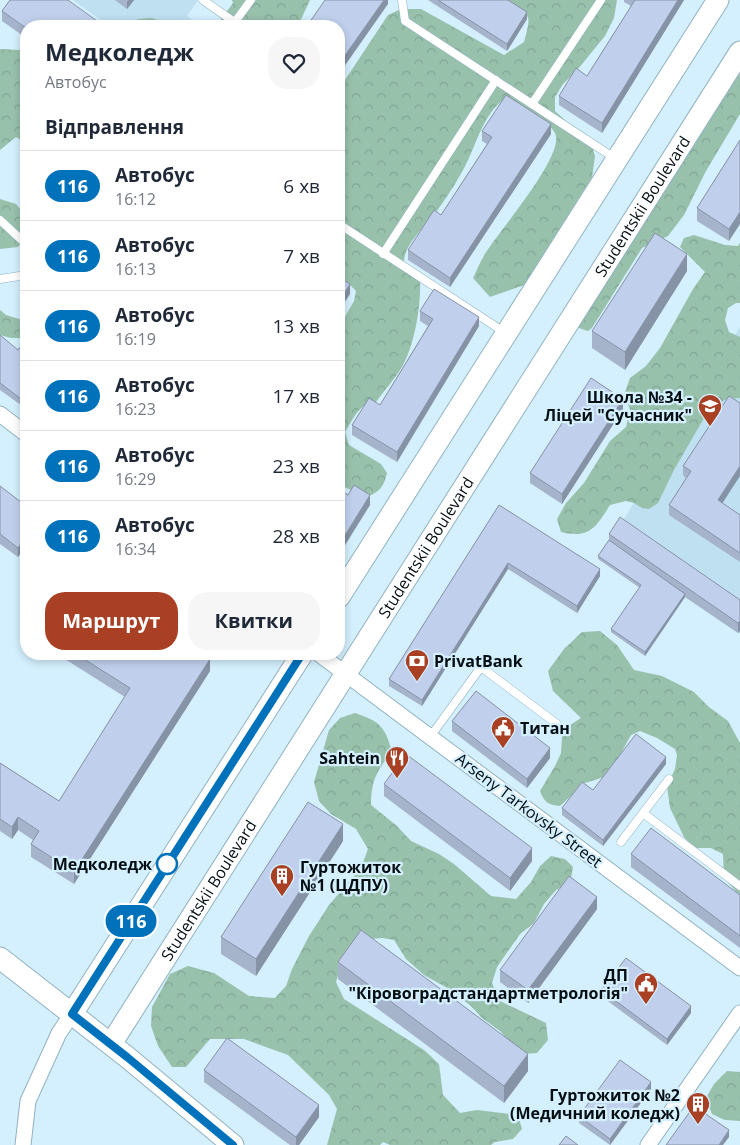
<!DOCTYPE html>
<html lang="uk">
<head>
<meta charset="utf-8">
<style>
	body { margin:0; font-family:"Open Sans",sans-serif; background:#f6f6f7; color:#1f2937; height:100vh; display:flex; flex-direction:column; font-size:19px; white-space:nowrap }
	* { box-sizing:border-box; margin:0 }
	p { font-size:16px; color:#747a83 }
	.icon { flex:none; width:28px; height:28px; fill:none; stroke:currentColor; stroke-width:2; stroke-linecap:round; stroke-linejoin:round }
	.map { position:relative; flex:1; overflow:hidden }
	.drawer { position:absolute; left:20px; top:20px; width:325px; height:640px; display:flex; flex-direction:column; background:#fff; border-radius:20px; box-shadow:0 2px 8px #0003 }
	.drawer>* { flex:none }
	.badge { padding:0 10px; border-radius:16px; font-size:18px; line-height:32px }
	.map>.badge { position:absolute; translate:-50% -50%; box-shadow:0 0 0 2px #fff }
	h2 { padding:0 25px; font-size:19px; line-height:45px }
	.round { display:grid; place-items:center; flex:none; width:52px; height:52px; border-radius:20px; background:#f6f6f7 }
	.overview { display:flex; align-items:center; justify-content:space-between; height:85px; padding:0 25px }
	h1 { font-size:24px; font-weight:700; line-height:38px }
	.primary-button { display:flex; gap:10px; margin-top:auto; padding:10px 25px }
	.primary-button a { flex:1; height:58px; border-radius:20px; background:#a94024; color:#fff; font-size:20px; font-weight:700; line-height:58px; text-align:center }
	.primary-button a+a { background:#f6f6f7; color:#1f2937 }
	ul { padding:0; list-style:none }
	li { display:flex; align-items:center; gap:15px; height:70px; padding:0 25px; border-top:1px solid #e0e1e3 }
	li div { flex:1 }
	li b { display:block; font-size:19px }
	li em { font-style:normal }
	li .badge { min-width:55px; font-weight:700; text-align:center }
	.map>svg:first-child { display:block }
	.built { fill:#bfe0f1 }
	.forest { fill:url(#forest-crowns) }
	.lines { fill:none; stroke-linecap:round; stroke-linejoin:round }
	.lane-casing { stroke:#91b2c2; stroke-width:9 }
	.street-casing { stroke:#91b2c2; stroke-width:17 }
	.secondary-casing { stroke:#91b2c2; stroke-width:23 }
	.lane { stroke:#fff; stroke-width:8 }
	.street { stroke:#fff; stroke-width:15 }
	.secondary { stroke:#fff; stroke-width:21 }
	.wall { fill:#a5b3cb }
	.shaded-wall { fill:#8692a5 }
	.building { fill:#c0d0ec; stroke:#8692a5 }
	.line-casing { stroke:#fff; stroke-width:11 }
	.line { stroke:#0072bc; stroke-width:8 }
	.stop-dot { fill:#fff; stroke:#0072bc; stroke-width:2.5 }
	.labels { text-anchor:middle; stroke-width:4.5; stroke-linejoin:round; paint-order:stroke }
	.street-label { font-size:16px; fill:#030e13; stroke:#d4effd }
	.poi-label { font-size:16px; font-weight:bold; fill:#030e13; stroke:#d4effd; text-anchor:end }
	.stop-label { font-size:16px; font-weight:bold; fill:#030e13; stroke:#d4effd; text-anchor:end }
</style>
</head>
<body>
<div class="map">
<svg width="740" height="1145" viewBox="0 0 740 1145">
	<defs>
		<pattern id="forest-crowns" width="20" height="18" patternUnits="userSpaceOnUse" patternTransform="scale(1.25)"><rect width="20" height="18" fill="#98c1ac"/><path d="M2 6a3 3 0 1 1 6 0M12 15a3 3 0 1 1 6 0" fill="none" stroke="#81a593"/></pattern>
	</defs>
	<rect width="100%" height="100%" fill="#d4effd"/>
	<g class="built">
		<path d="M73 0H198L187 16 201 26H109Z"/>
		<path d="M740 327V634L609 544Z"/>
	</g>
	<g class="forest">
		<path d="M232 0H310L298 26H216L233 3Z"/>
		<path d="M506 0H617L614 18 605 36 578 69 563 84 555 97V111L566 121 589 136 595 156 592 177 524 285 490 297 473 278C477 270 480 262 485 254 498 232 566 155 555 133 549 121 516 107 503 100 485 114 478 138 469 158 461 175 450 193 439 208 430 221 403 245 404 262 404 271 413 276 420 282 421 305 415 342 404 363 397 377 385 389 376 402 358 404 354 418 345 432L349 445 381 464 387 473C384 485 381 491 369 496L351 490 339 484V327L354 301 356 291 339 274V89L388 15 401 9H421L504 55 524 42C532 12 531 17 506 0Z"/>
		<path d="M152 18 174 26H127L138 19Z"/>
		<path d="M0 49 20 50 26 59V143L16 137 0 150Z"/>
		<path d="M740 64V114L706 171 684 215 668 236 642 248 592 328 588 331 579 328V321Z"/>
		<path d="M0 199 16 204 26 216V237L18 247 0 249Z"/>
		<path d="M694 235 725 245 738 246 740 243V303H736L728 308 725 320 729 332 740 337V398L727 399 711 406 674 470 658 503 649 509 642 508 634 503 626 501 610 505C596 527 590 539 561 532L557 519 566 503 584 483 610 441 626 427 630 409 624 395 630 378 646 366 660 348 693 289 705 272 680 247 684 238Z"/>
		<path d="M0 310 6 315 26 321V338H11L0 335Z"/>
		<path d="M600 631 617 645 634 670 662 676 694 692 709 707 728 721 740 743V896L724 878 723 854 711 848H694L684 837 670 808 667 786 675 769 677 755 675 749 657 738 640 731 631 735 613 768 604 777 585 783 560 806C548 805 544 802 540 791L555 766 561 753 562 737 567 727 581 718 553 691 548 671 564 649 582 632Z"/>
		<path d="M355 713C380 722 384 725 392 751 377 771 371 780 371 805L397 826 411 841 439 854 454 864 491 896 516 899 531 882 540 866 551 856 565 859 573 867 570 883 556 890 544 904 534 923 520 934 497 967 492 983 500 1001 546 1023 548 1040 537 1053 521 1054 500 1031 482 1018 471 1006 449 989 424 975 406 959 394 940 382 938 360 940 342 962 336 982 344 999 424 1050 439 1064 443 1095 460 1113 477 1110 518 1115 522 1129 513 1139 495 1142 491 1145H390L383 1142 380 1145H327L337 1109 329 1095 288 1055 244 1039H210L186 1067H172L158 1046 151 1026 152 1007 170 974 188 966 214 973 249 996 275 998 286 986 292 969 309 936 329 905 361 868 368 849 356 829 331 814 319 801 314 782 329 730 340 718Z"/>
		<path d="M727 1071 740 1072V1121L725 1120 712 1114 706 1098 714 1084Z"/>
	</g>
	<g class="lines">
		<g class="lane-casing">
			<g id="lane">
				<path d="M203 0 240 26"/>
				<path d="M402 0 405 21 616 159"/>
				<path d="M232 26 251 0"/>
				<path d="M532 104 601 0"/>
				<path d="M0 220 26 244"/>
				<path d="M339 224 504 332"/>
				<path d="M383 254 496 80"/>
				<path d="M0 279 26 275"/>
				<path d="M430 737 481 667 557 724"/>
				<path d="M643 813 740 886"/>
				<path d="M621 842 669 779"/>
			</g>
		</g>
		<g class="street-casing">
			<g id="street">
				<path d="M0 414 26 434"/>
				<path d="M319 654 740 968"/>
				<path d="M23 1145 28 1101 59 1033 72 1014"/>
				<path d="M648 1145 740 1013"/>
			</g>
		</g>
		<g class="secondary-casing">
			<g id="secondary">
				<path d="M339 597 718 0"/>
				<path d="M0 958 127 1057 233 1145"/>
				<path d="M72 1014 302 654"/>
				<path id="s1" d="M111 1044 740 52"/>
			</g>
		</g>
		<use href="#lane" class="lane"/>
		<use href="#street" class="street"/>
		<use href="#secondary" class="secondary"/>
	</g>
	<g class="wall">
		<path d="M115 0H134L127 9Z"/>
		<path d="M428 0H508L527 19 507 51Z"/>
		<path d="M624 0H684L602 133 559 105V96L587 76 631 6 624 2Z"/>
		<path d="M2 11 104 26H26V38L2 21Z"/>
		<path d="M482 131 551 134 450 287 408 260V250L441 215 487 144 482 141Z"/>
		<path d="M740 140 729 241 697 221V208Z"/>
		<path d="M687 271 625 370 592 348V331Z"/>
		<path d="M420 311 479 326 397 462 352 435V425L380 405 428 326 420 321Z"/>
		<path d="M0 335 18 350 26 340 25 408 0 390Z"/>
		<path d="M729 396 722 503 740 515V562L669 515V505L686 478 683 475V466Z"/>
		<path d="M623 409 562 504 530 483V473Z"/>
		<path d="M0 486 26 506V546L18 557 0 544Z"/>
		<path d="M499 505 600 576 577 613 508 569 422 706 389 686V679Z"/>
		<path d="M609 534 740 600 738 633 685 597 645 656 611 632V629L640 588 598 559V556L609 540Z"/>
		<path d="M57 654H202L210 671 74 884 31 857V844L33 840 18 830 12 839 0 831V763L59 801 125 697Z"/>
		<path d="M452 721 550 758 527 788 452 731Z"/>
		<path d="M666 764 603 846 562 815V808L593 790Z"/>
		<path d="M384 784 532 861 510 891 384 796Z"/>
		<path d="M343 841 256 976 221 954V937Z"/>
		<path d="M631 854 740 895V948L631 867Z"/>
		<path d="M597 909 528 1003 500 982V970Z"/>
		<path d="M338 962 528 1071 504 1103 338 979Z"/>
		<path d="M601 990 691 1013 667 1045 601 996Z"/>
		<path d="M204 1070 319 1117 299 1145H290L204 1082Z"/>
		<path d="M651 1089 610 1145 579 1123V1116Z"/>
	</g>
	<g class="shaded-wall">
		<path d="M129 0H134L127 9V2Z"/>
		<path d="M384 0H388V4L339 74V64Z"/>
		<path d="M678 0H684L602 133V123Z"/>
		<path d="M527 12V19L507 51V44Z"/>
		<path d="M551 124V134L450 287V278Z"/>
		<path d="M740 212V224L729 241V229Z"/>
		<path d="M687 254V271L625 370V352Z"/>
		<path d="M350 284V294L339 311V302Z"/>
		<path d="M479 317V326L397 462V452Z"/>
		<path d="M623 399V409L562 504V494Z"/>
		<path d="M26 400V406L25 408V402Z"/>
		<path d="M740 466V476L718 510V500Z"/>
		<path d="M370 495V505L339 555V545Z"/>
		<path d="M26 537V546L18 557V548Z"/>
		<path d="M508 563V569L422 706V700Z"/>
		<path d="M600 569V576L577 613V606Z"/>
		<path d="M685 594V597L645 656V652Z"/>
		<path d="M740 621V631L738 633V623Z"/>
		<path d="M210 659V671L74 884V872Z"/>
		<path d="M550 748V758L527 788V779Z"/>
		<path d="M666 757V764L603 846V840Z"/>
		<path d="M18 817V830L12 839V827Z"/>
		<path d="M343 824V841L256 976V959Z"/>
		<path d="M532 848V861L510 891V878Z"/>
		<path d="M597 897V909L528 1003V990Z"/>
		<path d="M691 1006V1013L667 1045V1039Z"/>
		<path d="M528 1054V1071L504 1103V1086Z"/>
		<path d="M651 1082V1089L610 1145V1139Z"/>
		<path d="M319 1105V1117L299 1145H296V1137Z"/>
		<path d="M729 1130V1137L723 1145H719Z"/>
	</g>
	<g class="building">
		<path d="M10 0H68L104 26H39L38 25 37 26H26V28L2 11Z"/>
		<path d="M325 0H384L339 64V26H307Z"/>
		<path d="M438 0H508L527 12 507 44Z"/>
		<path d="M635 0H678L602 123 559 96 576 68 587 76Z"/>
		<path d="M506 95 551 124 450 278 408 250 434 210 441 215 492 137 482 131Z"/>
		<path d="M740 140V212L729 229 697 208Z"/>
		<path d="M655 233 687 254 625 352 592 331Z"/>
		<path d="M339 277 350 284 339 302Z"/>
		<path d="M434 289 479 317 397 452 352 425 369 398 380 405 433 319 420 311Z"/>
		<path d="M0 335 18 350 26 340V400L25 402 0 383Z"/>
		<path d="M591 378 623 399 562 494 530 473Z"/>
		<path d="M729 396 740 403V466L718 500 740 515V553L669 505 691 471 683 466Z"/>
		<path d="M354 485 370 495 339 545V489L348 495Z"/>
		<path d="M0 486 26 506V537L18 548 0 534Z"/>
		<path d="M499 505 600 569 577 606 508 563 422 700 389 679Z"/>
		<path d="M620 517 740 600V621L738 623 609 534Z"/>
		<path d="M609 540 685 594 645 652 611 629 641 585 598 556Z"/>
		<path d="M76 654H202L210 659 74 872 31 844 39 831 18 817 12 827 0 819V763L59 801 130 688Z"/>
		<path d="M476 691 550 748 527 779 452 721Z"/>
		<path d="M636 734 666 757 603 840 562 808 582 782 593 790Z"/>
		<path d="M406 754 532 848 510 878 384 784Z"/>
		<path d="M308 802 343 824 256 959 221 937Z"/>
		<path d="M651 828 740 895V936L631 854Z"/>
		<path d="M569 876 597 897 528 990 500 970Z"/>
		<path d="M361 930 528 1054 504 1086 338 962Z"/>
		<path d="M626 958 691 1006 667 1039 601 990Z"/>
		<path d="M227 1038 319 1105 296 1137 204 1070Z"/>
		<path d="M620 1060 651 1082 610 1139 579 1116Z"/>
		<path d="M694 1106 729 1130 719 1145H666Z"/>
		<path d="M566 1136 578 1145H559Z"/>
	</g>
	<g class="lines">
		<g class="line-casing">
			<path id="line" d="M233 1145 127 1057 72 1014 302 654"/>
		</g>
		<use href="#line" class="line"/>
	</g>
	<defs>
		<g id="school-pin" transform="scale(1.25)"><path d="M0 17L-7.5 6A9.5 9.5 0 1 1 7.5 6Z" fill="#a94024" stroke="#d4effd"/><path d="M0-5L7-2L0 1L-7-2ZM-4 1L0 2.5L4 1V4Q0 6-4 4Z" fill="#fff"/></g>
		<g id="bank-pin" transform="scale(1.25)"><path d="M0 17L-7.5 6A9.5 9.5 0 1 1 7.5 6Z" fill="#a94024" stroke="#d4effd"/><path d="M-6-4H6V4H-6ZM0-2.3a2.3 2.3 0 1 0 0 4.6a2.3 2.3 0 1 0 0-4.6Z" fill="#fff"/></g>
		<g id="civic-pin" transform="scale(1.25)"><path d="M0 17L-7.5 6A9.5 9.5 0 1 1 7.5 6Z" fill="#a94024" stroke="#d4effd"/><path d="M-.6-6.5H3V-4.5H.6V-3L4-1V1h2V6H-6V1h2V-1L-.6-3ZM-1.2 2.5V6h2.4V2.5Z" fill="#fff"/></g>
		<g id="restaurant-pin" transform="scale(1.25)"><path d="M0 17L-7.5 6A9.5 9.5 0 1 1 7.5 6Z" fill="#a94024" stroke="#d4effd"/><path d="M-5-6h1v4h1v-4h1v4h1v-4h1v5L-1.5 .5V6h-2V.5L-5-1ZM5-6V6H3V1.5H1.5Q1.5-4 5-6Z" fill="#fff"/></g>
		<g id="building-pin" transform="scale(1.25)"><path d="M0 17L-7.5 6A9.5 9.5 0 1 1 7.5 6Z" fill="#a94024" stroke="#d4effd"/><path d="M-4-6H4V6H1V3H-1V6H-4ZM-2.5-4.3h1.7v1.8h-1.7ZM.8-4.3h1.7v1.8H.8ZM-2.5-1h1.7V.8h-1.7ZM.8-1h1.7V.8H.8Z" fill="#fff"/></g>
	</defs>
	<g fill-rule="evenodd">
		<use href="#school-pin" x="710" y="406"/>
		<use href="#bank-pin" x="417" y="661"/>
		<use href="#civic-pin" x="503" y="728"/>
		<use href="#restaurant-pin" x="397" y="758"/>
		<use href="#building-pin" x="282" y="876"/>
		<use href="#civic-pin" x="646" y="984"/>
		<use href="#building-pin" x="698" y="1104"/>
	</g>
	<circle class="stop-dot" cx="167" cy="864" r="10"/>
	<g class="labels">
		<g class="street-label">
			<text dy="6" stroke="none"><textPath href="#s1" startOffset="992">Studentskii Boulevard</textPath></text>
			<text dy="6" stroke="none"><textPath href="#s1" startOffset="588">Studentskii Boulevard</textPath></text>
			<text transform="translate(529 810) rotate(37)" y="6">Arseny Tarkovsky Street</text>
			<text dy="6" stroke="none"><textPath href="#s1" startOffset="182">Studentskii Boulevard</textPath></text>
		</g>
		<g class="poi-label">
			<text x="692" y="403">Школа №34 -<tspan x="692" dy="18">Ліцей "Сучасник"</tspan></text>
			<text x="434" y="667" text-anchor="start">PrivatBank</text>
			<text x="520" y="734" text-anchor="start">Титан</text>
			<text x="380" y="764">Sahtein</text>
			<text x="300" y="873" text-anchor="start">Гуртожиток<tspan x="300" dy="18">№1 (ЦДПУ)</tspan></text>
			<text x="628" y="981">ДП<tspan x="628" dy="18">"Кіровоградстандартметрологія"</tspan></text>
			<text x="680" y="1101">Гуртожиток №2<tspan x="680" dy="18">(Медичний коледж)</tspan></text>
		</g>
		<g class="stop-label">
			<text x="152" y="870">Медколедж</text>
		</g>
	</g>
</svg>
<b class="badge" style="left:131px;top:921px;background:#0072bc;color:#fff">116</b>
<section class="drawer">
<div class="overview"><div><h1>Медколедж</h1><p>Автобус</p></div><a class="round"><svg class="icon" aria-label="heart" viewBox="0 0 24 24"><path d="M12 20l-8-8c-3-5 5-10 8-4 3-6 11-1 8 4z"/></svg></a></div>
<h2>Відправлення</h2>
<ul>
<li><span class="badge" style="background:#0072bc;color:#fff">116</span><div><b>Автобус</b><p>16:12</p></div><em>6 хв</em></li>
<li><span class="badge" style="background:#0072bc;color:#fff">116</span><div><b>Автобус</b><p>16:13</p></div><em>7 хв</em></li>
<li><span class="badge" style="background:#0072bc;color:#fff">116</span><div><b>Автобус</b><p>16:19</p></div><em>13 хв</em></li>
<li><span class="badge" style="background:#0072bc;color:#fff">116</span><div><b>Автобус</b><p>16:23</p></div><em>17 хв</em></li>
<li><span class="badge" style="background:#0072bc;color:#fff">116</span><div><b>Автобус</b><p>16:29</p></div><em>23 хв</em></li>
<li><span class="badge" style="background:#0072bc;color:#fff">116</span><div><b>Автобус</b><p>16:34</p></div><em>28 хв</em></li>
</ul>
<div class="primary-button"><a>Маршрут</a><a>Квитки</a></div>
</section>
</div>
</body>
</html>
